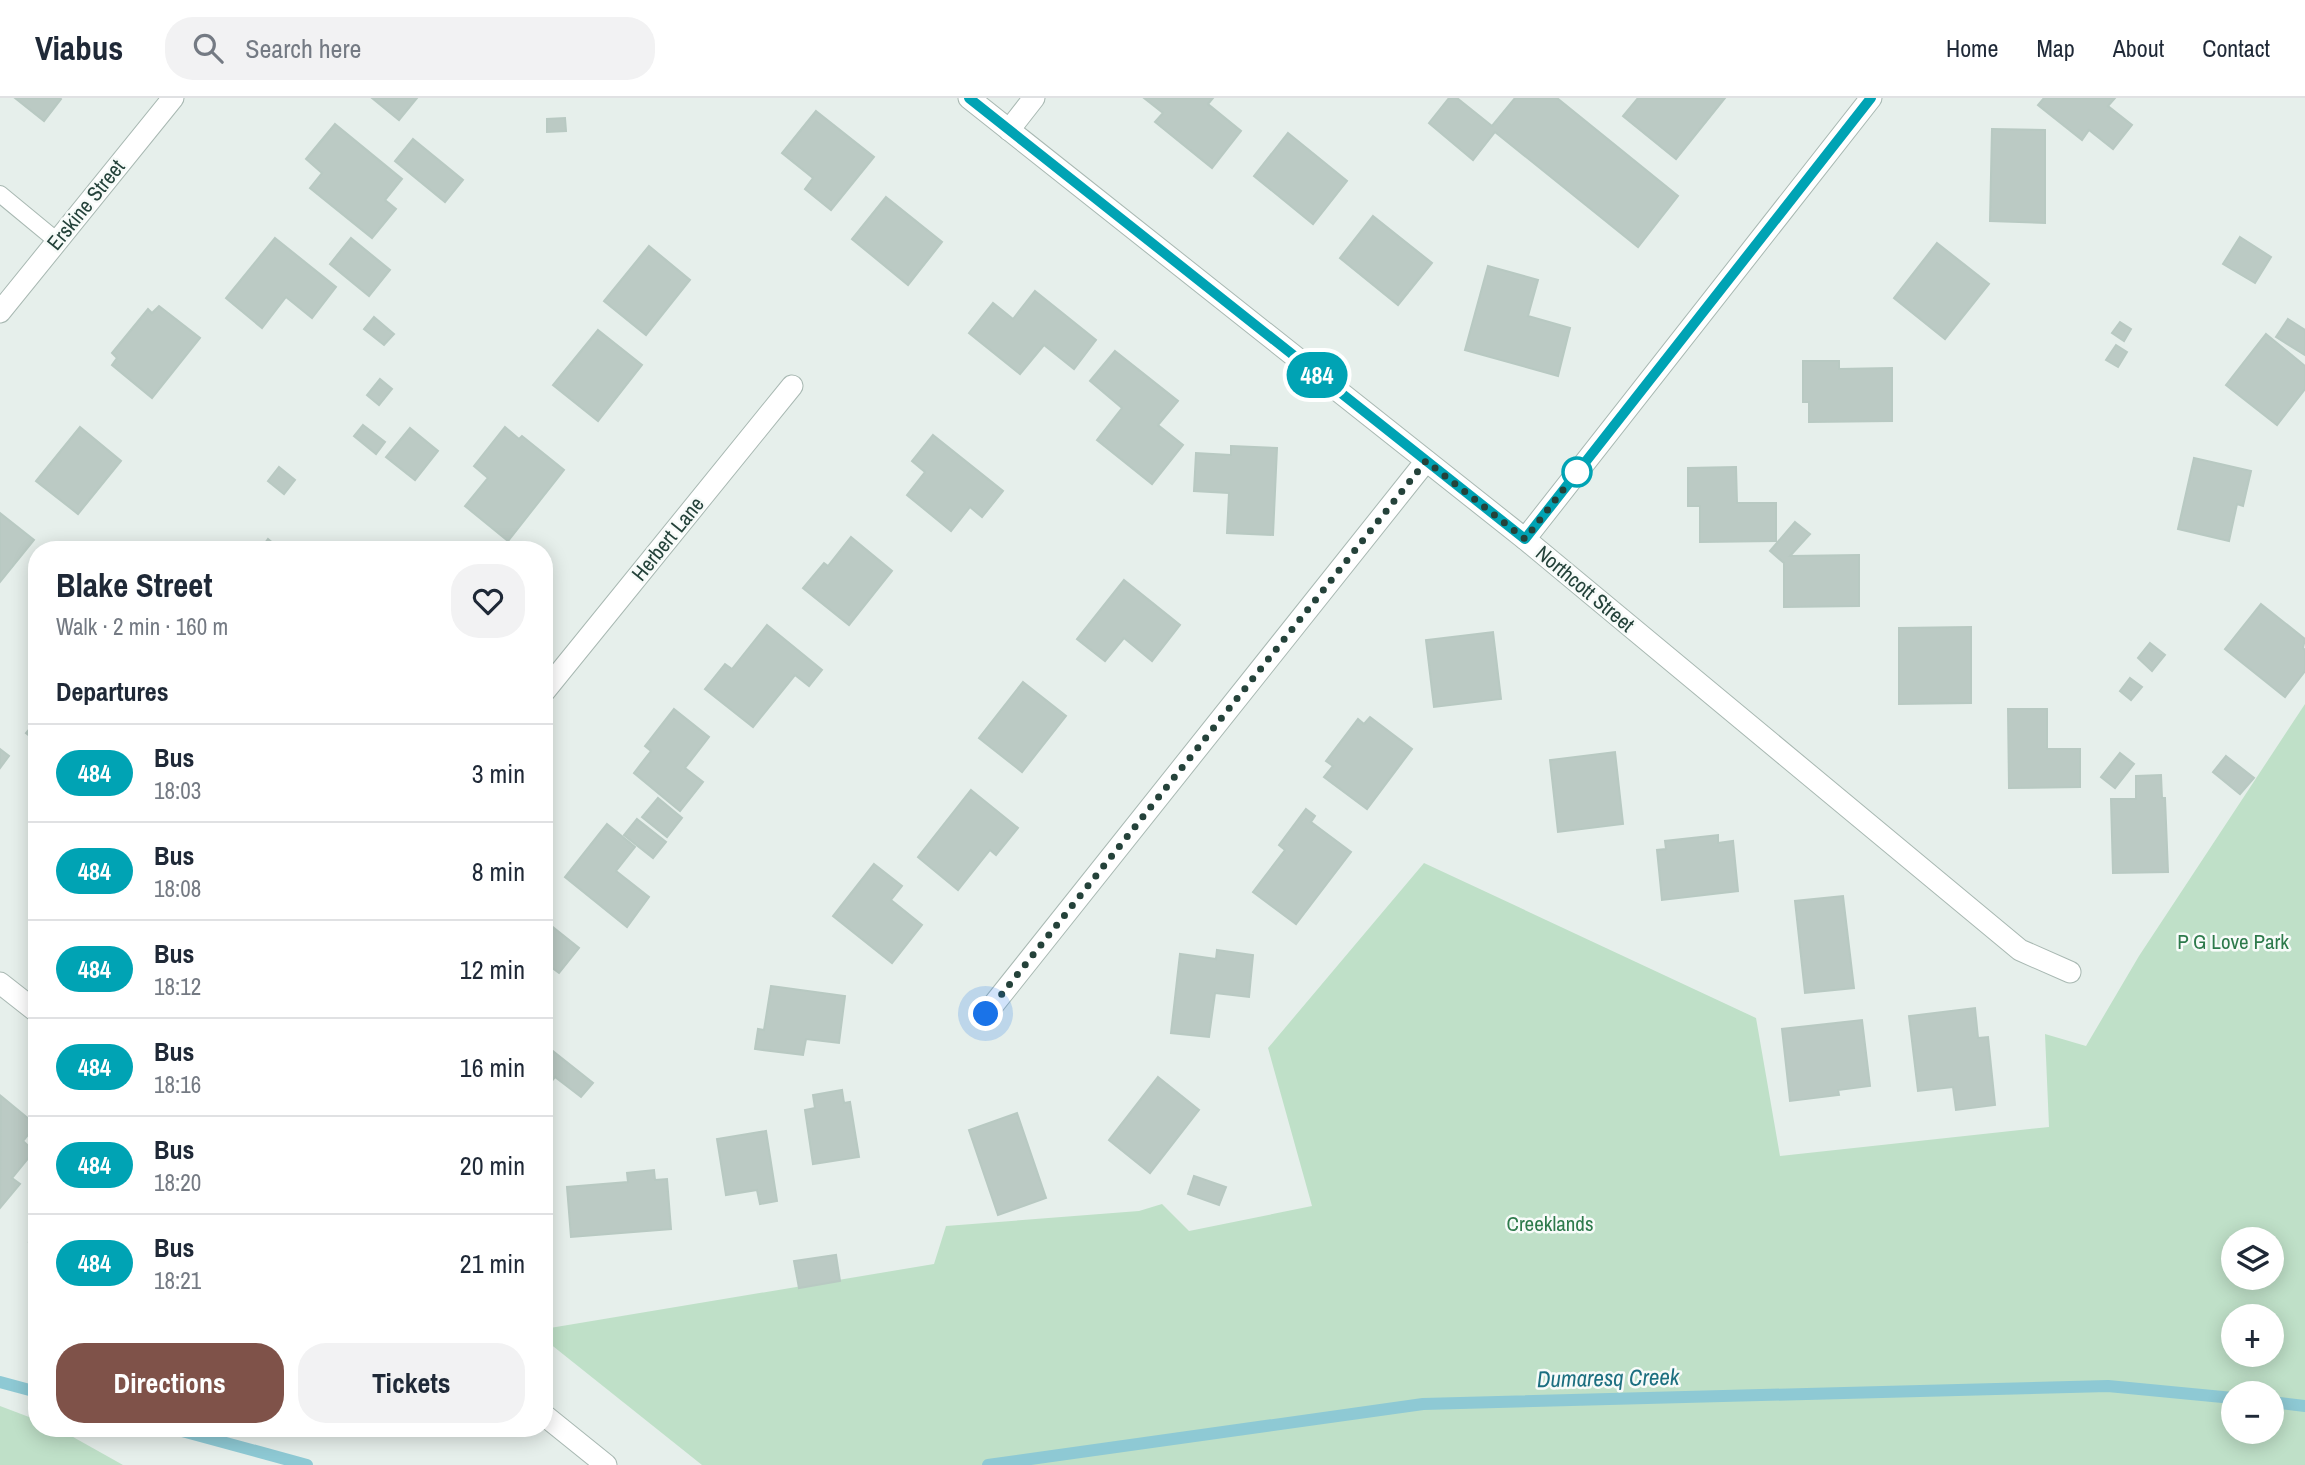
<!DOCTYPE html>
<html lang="en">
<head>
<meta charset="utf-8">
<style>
	body { margin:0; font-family:"Archivo Narrow",sans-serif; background:#f2f2f3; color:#1f2937; height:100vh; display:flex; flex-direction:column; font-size:26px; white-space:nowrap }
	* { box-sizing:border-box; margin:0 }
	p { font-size:23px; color:#747a83 }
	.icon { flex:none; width:38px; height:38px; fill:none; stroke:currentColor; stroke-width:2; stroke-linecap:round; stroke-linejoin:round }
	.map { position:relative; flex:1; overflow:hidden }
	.drawer { position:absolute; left:28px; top:443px; width:525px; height:896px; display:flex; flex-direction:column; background:#fff; border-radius:28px; box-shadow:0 4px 18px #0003 }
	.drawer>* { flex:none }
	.badge { padding:0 14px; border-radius:23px; font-size:24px; line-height:46px }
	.controls { position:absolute; left:2221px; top:1129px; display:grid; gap:14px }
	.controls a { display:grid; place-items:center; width:63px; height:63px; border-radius:50%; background:#fff; box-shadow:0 4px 18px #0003; font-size:35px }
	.you { position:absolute; width:35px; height:35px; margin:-18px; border:5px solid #fff; border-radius:50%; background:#1a73e8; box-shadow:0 0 0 10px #1a73e833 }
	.map>.badge { position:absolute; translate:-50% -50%; box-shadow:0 0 0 4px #fff }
	h2 { padding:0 28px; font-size:26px; line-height:63px }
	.round { display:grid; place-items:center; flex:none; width:74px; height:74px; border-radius:28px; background:#f2f2f3 }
	.summary { display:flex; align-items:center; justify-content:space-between; height:119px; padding:0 28px }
	h1 { font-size:33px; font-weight:800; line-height:52px }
	.button { display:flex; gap:14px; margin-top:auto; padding:14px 28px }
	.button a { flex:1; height:80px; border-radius:28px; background:#7f5249; color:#fff; font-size:28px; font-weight:800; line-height:80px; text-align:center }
	.button a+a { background:#f2f2f3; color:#1f2937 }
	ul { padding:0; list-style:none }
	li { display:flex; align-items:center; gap:21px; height:98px; padding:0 28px; border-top:2px solid #e0e1e3 }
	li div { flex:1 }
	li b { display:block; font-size:26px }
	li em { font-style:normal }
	li .badge { min-width:77px; font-weight:700; text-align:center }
	header { display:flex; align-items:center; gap:42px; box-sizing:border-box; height:98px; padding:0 35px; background:#fff; border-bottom:2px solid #e0e1e3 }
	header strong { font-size:33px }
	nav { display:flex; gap:38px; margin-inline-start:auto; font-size:24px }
	.search { width:490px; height:63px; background:#f2f2f3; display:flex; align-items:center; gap:18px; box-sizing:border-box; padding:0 24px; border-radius:28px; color:#747a83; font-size:26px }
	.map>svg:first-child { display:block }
	.green { fill:#bfe0c8; fill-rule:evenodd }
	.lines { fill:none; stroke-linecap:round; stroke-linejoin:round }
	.stream { stroke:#8ec9d4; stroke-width:12 }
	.building { fill:#bbcac4; stroke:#b8c9c2; stroke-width:2 }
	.service-casing { stroke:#a8b8b2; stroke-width:18 }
	.minor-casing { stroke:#a8b8b2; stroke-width:23 }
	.tertiary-casing { stroke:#a8b8b2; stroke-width:23 }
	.service { stroke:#fff; stroke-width:16 }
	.minor { stroke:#fff; stroke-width:21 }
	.tertiary { stroke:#fff; stroke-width:21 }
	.line-casing { stroke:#fff; stroke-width:16 }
	.line { stroke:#00a3b4; stroke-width:10 }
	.walk { stroke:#24423a; stroke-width:7; stroke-dasharray:0 12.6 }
	.stop-dot { fill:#fff; stroke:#00a3b4; stroke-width:3.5 }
	.labels { text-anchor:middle; stroke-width:5; stroke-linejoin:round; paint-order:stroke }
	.street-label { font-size:21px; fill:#24423a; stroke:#f7fbf9 }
	.park-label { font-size:21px; fill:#2d7a4b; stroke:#f7fbf9 }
	.water-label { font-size:23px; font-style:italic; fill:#1c6f80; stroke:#f7fbf9 }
</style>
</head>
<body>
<header>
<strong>Viabus</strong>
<div class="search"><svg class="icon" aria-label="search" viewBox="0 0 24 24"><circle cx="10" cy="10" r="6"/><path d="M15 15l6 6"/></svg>Search here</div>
<nav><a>Home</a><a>Map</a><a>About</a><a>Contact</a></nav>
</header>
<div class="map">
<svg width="2305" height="1367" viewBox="0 0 2305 1367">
	<rect width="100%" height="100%" fill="#e6efeb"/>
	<g class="green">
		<path d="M2305 606V1367H702L544 1241V1231L934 1166 946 1128 1139 1113 1162 1106 1189 1133 1312 1108 1268 950 1424 765 1756 920 1780 1058 2049 1029 2045 936 2086 948 2139 858ZM2233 1141H2272V1180H2233ZM2233 1218H2272V1256H2233ZM2233 1295H2272V1334H2233Z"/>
		<path d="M0 1308 37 1322V1330H57L123 1367H0Z"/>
	</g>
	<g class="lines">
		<g class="stream">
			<path d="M0 1284 37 1294"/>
			<path d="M2272 1304 2305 1308"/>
			<path d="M171 1330 307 1367"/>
			<path d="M988 1367 1423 1306 2108 1288 2233 1300"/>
		</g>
	</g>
	<g class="building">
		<path d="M15 0H60L61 1 44 23Z"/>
		<path d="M372 0H417L399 22Z"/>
		<path d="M1144 0H1213L1208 6 1241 33 1212 70 1155 24 1163 15Z"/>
		<path d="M1449 0H1457L1492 28 1515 0H1557L1678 98 1638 149 1495 34 1473 62 1429 25Z"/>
		<path d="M1638 0H1725L1676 61 1623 18Z"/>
		<path d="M2044 0H2115L2108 8 2132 27 2113 51 2089 32 2082 42 2038 7Z"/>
		<path d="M816 13 874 59 831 112 805 91 813 80 782 55Z"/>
		<path d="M565 20 566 33 547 34V21Z"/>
		<path d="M335 26 402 81 385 102 396 111 372 140 310 90 322 75 306 61Z"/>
		<path d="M1992 31 2045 32V125L1990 123Z"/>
		<path d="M1288 35 1347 83 1313 126 1254 78Z"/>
		<path d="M413 41 463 82 445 104 395 63Z"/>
		<path d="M886 99 942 144 908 187 852 141Z"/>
		<path d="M1373 118 1432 165 1398 207 1340 160Z"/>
		<path d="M2240 139 2271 159 2255 185 2223 166Z"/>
		<path d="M275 140 336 189 312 220 286 199 262 230 226 200Z"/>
		<path d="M351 140 390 172 369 198 330 166Z"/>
		<path d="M1937 145 1989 186 1945 241 1894 200Z"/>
		<path d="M649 148 690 182 646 237 604 203Z"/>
		<path d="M1488 168 1538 182 1528 218 1570 230 1558 278 1465 252Z"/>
		<path d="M1035 193 1096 242 1074 271 1044 247 1020 276 969 235 993 205 1013 221Z"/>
		<path d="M159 208 200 240 152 300 112 267 117 260 112 255 148 211 152 215Z"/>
		<path d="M374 219 394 236 384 247 364 231Z"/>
		<path d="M2288 221 2305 232V257L2276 239Z"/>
		<path d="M2120 224 2131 231 2124 243 2112 235Z"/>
		<path d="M598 232 642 267 598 323 553 287Z"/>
		<path d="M2266 236 2305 268V291L2277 327 2226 287Z"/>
		<path d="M2116 247 2127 254 2118 269 2106 262Z"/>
		<path d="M1115 253 1178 303 1158 327 1183 347 1152 386 1097 342 1122 310 1090 283Z"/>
		<path d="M1803 263H1839V271L1892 270V323L1809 324V304H1803Z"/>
		<path d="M380 281 392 291 379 307 367 297Z"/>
		<path d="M363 327 385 344 376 356 354 338Z"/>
		<path d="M80 329 121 363 78 416 36 383Z"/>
		<path d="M505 329 519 341 522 338 564 372 508 443 465 408 488 380 474 368Z"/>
		<path d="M410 330 438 353 415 382 386 359Z"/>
		<path d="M933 337 1003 393 982 419 970 409 951 433 907 397 925 374 912 363Z"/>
		<path d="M1231 348 1277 350 1273 437 1227 435 1229 395 1194 393 1196 355 1231 357Z"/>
		<path d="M2194 360 2251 373 2243 408 2237 406 2229 443 2178 431Z"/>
		<path d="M279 369 295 382 284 396 268 383Z"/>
		<path d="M1736 369 1737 405H1776V443L1700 444V408H1688V370Z"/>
		<path d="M0 415 34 442 0 484Z"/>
		<path d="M1795 424 1810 436 1790 458 1859 457V508L1784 509V465L1770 453Z"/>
		<path d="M851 439 892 473 849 527 803 490 824 465 828 468Z"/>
		<path d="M268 441 281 452H260Z"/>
		<path d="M1124 482 1180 527 1152 563 1124 540 1105 563 1077 541Z"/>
		<path d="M2261 506 2305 541 2303 550 2305 552V573L2285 599 2225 551Z"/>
		<path d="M767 527 822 572 809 588 795 577 753 629 705 591 725 566 732 571Z"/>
		<path d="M1971 529V605L1899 606V530Z"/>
		<path d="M1493 534 1501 601 1434 609 1426 542Z"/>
		<path d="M2150 545 2165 557 2152 573 2138 560Z"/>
		<path d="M2130 580 2142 589 2131 602 2120 593Z"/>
		<path d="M1023 584 1066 618 1022 674 979 640Z"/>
		<path d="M674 611 709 639 685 670 703 684 680 713 634 675 651 653 645 648Z"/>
		<path d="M2008 611H2047V651H2080V689L2009 690Z"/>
		<path d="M1370 619 1412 651 1367 711 1324 679 1333 668 1326 663 1358 621 1364 626Z"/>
		<path d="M37 622V644L26 635Z"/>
		<path d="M0 651 9 658 0 670Z"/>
		<path d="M1615 654 1623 726 1558 734 1550 662Z"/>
		<path d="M2120 655 2134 666 2115 690 2101 679Z"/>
		<path d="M2226 658 2254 680 2240 696 2213 674Z"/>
		<path d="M2161 677 2162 700H2165L2168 774 2113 775 2111 701H2136V678Z"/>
		<path d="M971 692 1018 730 996 757 990 752 958 792 918 759Z"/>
		<path d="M658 700 682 720 667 739 642 719Z"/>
		<path d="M1306 711 1315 718 1311 724 1351 754 1296 826 1253 794 1285 752 1279 747Z"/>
		<path d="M637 721 666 744 653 760 624 737Z"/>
		<path d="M607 726 635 749 616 773 649 799 627 829 565 779Z"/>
		<path d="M1718 737V745L1733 743 1738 793 1662 802 1657 752 1666 751 1665 743Z"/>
		<path d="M874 766 902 788 891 802 922 827 892 865 833 818Z"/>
		<path d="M1843 798 1854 890 1805 895 1795 803Z"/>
		<path d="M544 822 579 850 559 875 544 864Z"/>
		<path d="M1217 852 1253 857 1249 899 1215 895 1209 939 1171 935 1180 856 1216 861Z"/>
		<path d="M771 888 845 898 839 945 806 941 803 957 755 951 758 931 764 932Z"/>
		<path d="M1975 910 1978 940 1988 939 1995 1007 1956 1012 1953 989 1918 993 1909 918Z"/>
		<path d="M1862 922 1870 988 1838 992 1839 997 1790 1003 1782 931Z"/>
		<path d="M544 946 593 985 581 999 555 979 546 990 544 988Z"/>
		<path d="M1158 979 1199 1012 1150 1075 1109 1042Z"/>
		<path d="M842 992 844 1005 850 1004 859 1059 813 1066 805 1012 815 1010 813 997Z"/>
		<path d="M1 998 36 1027 23 1043 34 1053 12 1080 20 1086 0 1110Z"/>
		<path d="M1017 1015 1046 1100 998 1117 969 1032Z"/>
		<path d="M766 1033 777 1103 760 1106 757 1092 726 1097 717 1041Z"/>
		<path d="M654 1072 655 1082 667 1081 671 1131 571 1139 567 1089 628 1084 627 1075Z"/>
		<path d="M1194 1078 1226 1089 1219 1107 1188 1096Z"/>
		<path d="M37 1135V1150L29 1144Z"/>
		<path d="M836 1157 840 1183 799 1190 794 1163Z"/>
	</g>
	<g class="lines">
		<g class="service-casing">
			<path id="service" d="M0 96 57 143"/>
		</g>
		<g class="minor-casing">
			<g id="minor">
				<path d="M969 0 1525 441 2020 852 2070 874"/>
				<path d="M1009 32 1034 0"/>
				<path d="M1525 441 1871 0"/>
				<path d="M544 594 792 288"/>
				<path d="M986 916 1426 363"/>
			</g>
		</g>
		<g class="tertiary-casing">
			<g id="tertiary">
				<path d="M0 214 173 0"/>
				<path d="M0 885 37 914"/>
				<path d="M544 1317 606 1367"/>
			</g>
		</g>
		<use href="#service" class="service"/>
		<use href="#minor" class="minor"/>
		<use href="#tertiary" class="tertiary"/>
	</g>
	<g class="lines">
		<g class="line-casing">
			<path id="line" d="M969 0 1525 441 1871 0"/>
		</g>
		<use href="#line" class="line"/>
		<path class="walk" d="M986 916 1426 363 1525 441 1577 374"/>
	</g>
	<circle class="stop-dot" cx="1577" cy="374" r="14"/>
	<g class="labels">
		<g class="street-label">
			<text transform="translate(86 107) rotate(-51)" y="7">Erskine Street</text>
			<text transform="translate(668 441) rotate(-51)" y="7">Herbert Lane</text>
			<text transform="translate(1585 491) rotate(40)" y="7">Northcott Street</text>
		</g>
		<g class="park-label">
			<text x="2233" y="851">P G Love Park</text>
			<text x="1550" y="1133">Creeklands</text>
		</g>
		<g class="water-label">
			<text transform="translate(1608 1280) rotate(-1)" y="8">Dumaresq Creek</text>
		</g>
	</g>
</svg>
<div class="controls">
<a><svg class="icon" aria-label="layers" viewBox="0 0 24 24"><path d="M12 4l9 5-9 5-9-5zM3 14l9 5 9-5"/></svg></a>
<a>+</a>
<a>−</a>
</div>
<div class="you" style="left:986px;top:916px"></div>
<b class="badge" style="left:1317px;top:277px;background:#00a3b4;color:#fff">484</b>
<section class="drawer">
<div class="summary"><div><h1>Blake Street</h1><p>Walk · 2 min · 160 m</p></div><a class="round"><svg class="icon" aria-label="heart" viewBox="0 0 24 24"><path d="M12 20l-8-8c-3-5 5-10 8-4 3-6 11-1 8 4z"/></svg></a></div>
<h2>Departures</h2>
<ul>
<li><span class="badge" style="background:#00a3b4;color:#fff">484</span><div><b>Bus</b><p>18:03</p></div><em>3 min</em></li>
<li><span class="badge" style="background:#00a3b4;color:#fff">484</span><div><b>Bus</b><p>18:08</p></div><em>8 min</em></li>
<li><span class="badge" style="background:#00a3b4;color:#fff">484</span><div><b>Bus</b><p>18:12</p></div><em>12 min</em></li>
<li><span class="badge" style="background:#00a3b4;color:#fff">484</span><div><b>Bus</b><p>18:16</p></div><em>16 min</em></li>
<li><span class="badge" style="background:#00a3b4;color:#fff">484</span><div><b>Bus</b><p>18:20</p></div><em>20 min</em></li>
<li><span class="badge" style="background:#00a3b4;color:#fff">484</span><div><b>Bus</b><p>18:21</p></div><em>21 min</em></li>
</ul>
<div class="button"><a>Directions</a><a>Tickets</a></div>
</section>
</div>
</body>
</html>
